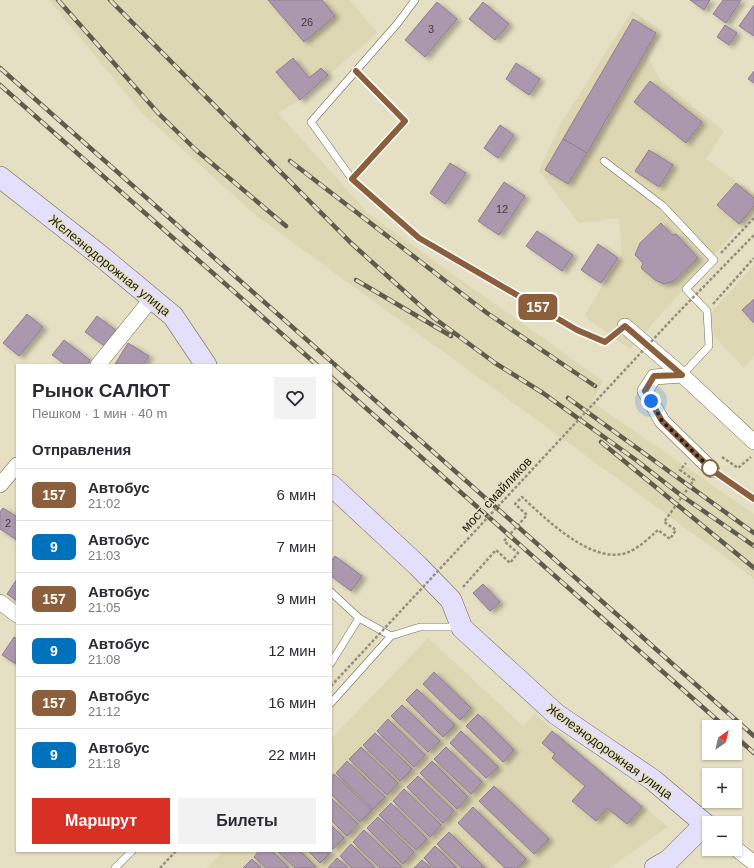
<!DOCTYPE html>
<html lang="ru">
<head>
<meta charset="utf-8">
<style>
	body { margin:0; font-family:Helvetica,sans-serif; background:#f2f2f3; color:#2b2b33; height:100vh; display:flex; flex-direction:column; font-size:15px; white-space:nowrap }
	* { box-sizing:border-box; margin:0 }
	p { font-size:13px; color:#7c7c81 }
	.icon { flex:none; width:22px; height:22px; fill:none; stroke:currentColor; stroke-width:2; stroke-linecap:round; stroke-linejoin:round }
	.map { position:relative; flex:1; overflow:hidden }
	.panel { position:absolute; left:16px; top:364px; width:316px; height:488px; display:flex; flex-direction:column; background:#fff; border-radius:0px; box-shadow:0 1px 3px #0004 }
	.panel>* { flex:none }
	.badge { padding:0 8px; border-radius:6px; font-size:14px; line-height:26px }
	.needle { width:26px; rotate:34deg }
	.fabs { position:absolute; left:702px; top:720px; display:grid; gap:8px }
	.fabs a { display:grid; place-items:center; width:40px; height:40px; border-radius:0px; background:#fff; box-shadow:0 1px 3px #0004; font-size:20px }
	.you { position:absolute; width:20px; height:20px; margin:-10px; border:3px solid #fff; border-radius:50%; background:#1a73e8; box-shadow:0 0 0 6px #1a73e833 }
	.map>.badge { position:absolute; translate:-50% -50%; box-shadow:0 0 0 2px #fff }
	h2 { padding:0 16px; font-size:15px; line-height:36px }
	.round { display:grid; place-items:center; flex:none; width:42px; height:42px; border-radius:0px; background:#f2f2f3 }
	.head { display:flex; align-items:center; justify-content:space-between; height:68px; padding:0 16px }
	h1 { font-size:19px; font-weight:800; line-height:30px }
	.cta { display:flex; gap:8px; margin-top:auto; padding:8px 16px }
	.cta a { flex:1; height:46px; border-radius:0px; background:#d93025; color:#fff; font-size:16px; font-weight:800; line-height:46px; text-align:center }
	.cta a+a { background:#f2f2f3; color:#2b2b33 }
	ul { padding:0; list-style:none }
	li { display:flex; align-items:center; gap:12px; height:52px; padding:0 16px; border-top:1px solid #e1e1e2 }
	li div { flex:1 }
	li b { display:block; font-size:15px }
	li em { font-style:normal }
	li .badge { min-width:44px; font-weight:700; text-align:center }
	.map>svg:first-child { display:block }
	.built { fill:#ded7b3 }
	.building { fill:#ac98ae; stroke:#907e93; filter:url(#shadow) }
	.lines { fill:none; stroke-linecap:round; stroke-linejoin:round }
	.lane-casing { stroke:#706b52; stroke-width:8 }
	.street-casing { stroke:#706b52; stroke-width:16 }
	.secondary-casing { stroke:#706b52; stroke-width:22 }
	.path { stroke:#94907b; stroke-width:2.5; stroke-dasharray:3 2; stroke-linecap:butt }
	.lane { stroke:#fff; stroke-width:7 }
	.street { stroke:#fff; stroke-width:15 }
	.secondary { stroke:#e4e0fb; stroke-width:21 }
	.rail-casing { stroke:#605c4d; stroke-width:4.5 }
	.rail { stroke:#e5dfc3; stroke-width:3; stroke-dasharray:9; stroke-linecap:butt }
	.path-bridge { stroke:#94907b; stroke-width:2.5; stroke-dasharray:3 2; stroke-linecap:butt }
	.line-casing { stroke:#fff; stroke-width:9 }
	.line { stroke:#8b5e3c; stroke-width:6 }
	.walk { stroke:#201e14; stroke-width:4; stroke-dasharray:0 7.2 }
	.stop-dot { fill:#fff; stroke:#8b5e3c; stroke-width:2 }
	.labels { text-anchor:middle; stroke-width:3; stroke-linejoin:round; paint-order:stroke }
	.number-label { font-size:11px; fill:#433c3a }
	.street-label { font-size:13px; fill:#201e14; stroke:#e5dfc3 }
</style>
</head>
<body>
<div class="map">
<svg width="754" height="868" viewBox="0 0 754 868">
	<defs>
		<filter id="shadow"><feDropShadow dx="4.5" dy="2.5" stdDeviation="2" flood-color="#0004"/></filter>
	</defs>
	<rect width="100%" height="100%" fill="#e5dfc3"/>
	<g class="built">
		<path d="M49 0H350L377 33 300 100 278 113 370 215 603 381 592 402 754 514V579L739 567 258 217 141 112Z"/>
		<path d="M632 11 663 31 648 57 660 80 724 131 706 159 754 194V210L630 349 584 316 622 254 619 218 579 223 539 171 560 125Z"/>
		<path d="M754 265V356L744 368 702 323Z"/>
		<path d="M428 638 523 726 535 714 668 827 609 868H207L223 851H331V739Z"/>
	</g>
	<g class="building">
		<path d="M268 0H322L335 16 304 42Z"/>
		<path d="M690 0H710L704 10Z"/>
		<path d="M723 0H741L726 23 713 14Z"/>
		<path d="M437 2 457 19 425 57 405 40Z"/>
		<path d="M483 2 509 24 495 40 469 19Z"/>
		<path d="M754 5V36L739 26Z"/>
		<path d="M633 19 656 33 587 153 563 139Z"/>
		<path d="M725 25 737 33 729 45 717 37Z"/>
		<path d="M293 58 309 78 321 68 328 75 300 100 276 72Z"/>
		<path d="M516 63 540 79 529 95 506 79Z"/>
		<path d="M754 71V83L748 79Z"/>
		<path d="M650 81 702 122 686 143 634 102Z"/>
		<path d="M500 125 514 135 498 158 484 148Z"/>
		<path d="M563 139 587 153 568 184 545 170Z"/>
		<path d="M649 150 673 165 659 187 635 171Z"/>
		<path d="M450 163 466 173 445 204 430 193Z"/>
		<path d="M504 182 525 196 499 235 478 221Z"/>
		<path d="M736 183 754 198V206L739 224 717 205Z"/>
		<path d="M661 223 672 235 676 234 698 258 674 281 664 284 655 280 641 268 643 263 635 255 640 243Z"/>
		<path d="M537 231 573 255 562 271 526 246Z"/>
		<path d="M598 244 618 258 601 283 581 270Z"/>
		<path d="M754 299V323L742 310Z"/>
		<path d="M27 314 43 327 19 356 3 343Z"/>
		<path d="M97 316 117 331 106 347 85 332Z"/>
		<path d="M64 340 90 360 87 365H66L52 355Z"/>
		<path d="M128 343 149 356 143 365 115 364Z"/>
		<path d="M3 508 17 517V540L0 529V512Z"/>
		<path d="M335 556 362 576 351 591 331 576V561Z"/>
		<path d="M17 579V601L7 594Z"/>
		<path d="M483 584 500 602 490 611 473 593Z"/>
		<path d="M14 637 17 639 16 664 2 655Z"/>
		<path d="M434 672 471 708 460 720 423 684Z"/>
		<path d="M417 689 455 725 443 737 406 700Z"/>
		<path d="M402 705 440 741 428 752 391 716Z"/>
		<path d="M478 714 514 750 503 762 466 726Z"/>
		<path d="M388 719 425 755 414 767 377 731Z"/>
		<path d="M461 731 498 767 486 778 450 743Z"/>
		<path d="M552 731 642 807 627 824 607 808 596 821 572 801 585 786 552 758 555 754 542 743Z"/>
		<path d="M375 733 412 769 400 781 363 745Z"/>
		<path d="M361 747 398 783 387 795 349 759Z"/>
		<path d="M446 747 482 782 471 794 434 759Z"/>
		<path d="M347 761 385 797 373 809 336 773Z"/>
		<path d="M432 761 468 797 457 809 420 773Z"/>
		<path d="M334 774 372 810 360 822 331 794V778Z"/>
		<path d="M418 776 454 811 443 823 407 787Z"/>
		<path d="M494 786 549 839 534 854 479 801Z"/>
		<path d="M404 789 441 825 430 837 393 801Z"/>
		<path d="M331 798 358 824 347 836 331 820Z"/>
		<path d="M391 803 427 839 416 850 379 815Z"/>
		<path d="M473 807 526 859 517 868H505L458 823Z"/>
		<path d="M378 817 414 852 403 864 367 828Z"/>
		<path d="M331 825 344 838 333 849 331 847Z"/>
		<path d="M364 830 401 866 399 868H380L353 842Z"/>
		<path d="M449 832 485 868H462L437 844Z"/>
		<path d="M351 844 375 868H352L340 856Z"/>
		<path d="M435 846 457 868H434L424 858Z"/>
		<path d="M259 851H272L289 868H266L254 857Z"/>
		<path d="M277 851H300L316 867 295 868Z"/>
		<path d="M308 851H330L331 852 320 863Z"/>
		<path d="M337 858 348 868H328Z"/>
		<path d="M252 859 261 868H243Z"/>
		<path d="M422 860 431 868H414Z"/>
	</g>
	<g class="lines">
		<g class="lane-casing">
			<g id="lane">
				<path d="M415 0 397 24 311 122 352 179 419 238 577 330 605 342 625 326"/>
				<path d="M604 161 663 206 714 260 686 289 707 311 709 346 682 375"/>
				<path d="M352 179 405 121 356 71"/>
				<path d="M712 470 754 499"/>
				<path d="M331 592 359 618 391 636 420 627H459"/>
				<path d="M331 663 359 618"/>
				<path d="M331 703 391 636"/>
				<path d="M115 868 132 851"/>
			</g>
		</g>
		<g class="street-casing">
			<g id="street">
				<path d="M625 326 682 375 754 442"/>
				<path d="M98 365 153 297"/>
				<path d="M682 375 654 377 645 391 662 421 712 470"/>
				<path d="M0 485 17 465"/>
				<path d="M0 602 17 615"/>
				<path d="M735 848 754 863"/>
			</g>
		</g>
		<g class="secondary-casing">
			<g id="secondary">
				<path d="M0 177 102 257 173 316 206 365"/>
				<path d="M331 485 418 566 451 600 462 628 556 714 653 780 705 824 669 860 655 868"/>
			</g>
		</g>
		<g class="path">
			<path d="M721 253 754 218"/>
			<path d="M713 304 754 258"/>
			<path d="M722 457 738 468 751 457"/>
			<path d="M463 587 496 550 510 563 518 553 504 541 527 515 515 504 522 497C546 519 591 564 626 553 638 549 649 538 658 530L670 539 676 530 664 522 694 480 680 470 686 463"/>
			<path d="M160 868 176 851"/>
		</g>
		<use href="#lane" class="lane"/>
		<use href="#street" class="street"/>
		<use href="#secondary" class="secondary"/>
		<g class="rail-casing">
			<g id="rail">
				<path d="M58 0 159 114 196 150 286 226"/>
				<path d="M110 0 351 243 434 318 495 363 543 393 636 460 682 496 754 546"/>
				<path d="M0 68 754 736"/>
				<path d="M0 85 317 365"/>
				<path d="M290 161 487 313 595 386"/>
				<path d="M356 280 451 336"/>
				<path d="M331 377 725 727"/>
				<path d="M568 398 754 533"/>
				<path d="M601 442 754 568"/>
				<path d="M735 736 754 753"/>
			</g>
		</g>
		<use href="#rail" class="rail"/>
		<path class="path-bridge" d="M331 686 675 316 754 235"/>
	</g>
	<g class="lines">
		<g class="line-casing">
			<path id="line" d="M356 71 405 121 352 179 419 238 577 330 605 342 625 326 682 375 654 376 645 391 662 421 712 470 754 499"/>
		</g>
		<use href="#line" class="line"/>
		<path class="walk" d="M651 401 662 421 712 470 710 468"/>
	</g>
	<circle class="stop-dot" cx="710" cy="468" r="8"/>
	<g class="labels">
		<g class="number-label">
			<text x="307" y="26">26</text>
			<text x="431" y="33">3</text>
			<text x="502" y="213">12</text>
			<text x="8" y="527">2</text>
		</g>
		<g class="street-label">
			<text transform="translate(110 265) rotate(39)" y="5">Железнодорожная улица</text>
			<text transform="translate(496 494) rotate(-47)" y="5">мост смайликов</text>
			<text transform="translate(610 751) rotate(36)" y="5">Железнодорожная улица</text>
		</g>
	</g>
</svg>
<div class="fabs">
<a><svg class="needle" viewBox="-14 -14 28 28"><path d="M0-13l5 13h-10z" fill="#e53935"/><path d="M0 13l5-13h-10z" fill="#7c7c81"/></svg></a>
<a>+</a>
<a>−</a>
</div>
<div class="you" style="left:651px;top:401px"></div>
<b class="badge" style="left:538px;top:307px;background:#8b5e3c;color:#fff">157</b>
<section class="panel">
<div class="head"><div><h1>Рынок САЛЮТ</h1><p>Пешком · 1 мин · 40 m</p></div><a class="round"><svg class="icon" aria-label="heart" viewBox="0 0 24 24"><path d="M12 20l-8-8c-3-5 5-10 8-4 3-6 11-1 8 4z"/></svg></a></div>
<h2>Отправления</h2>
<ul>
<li><span class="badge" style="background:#8b5e3c;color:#fff">157</span><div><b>Автобус</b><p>21:02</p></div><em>6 мин</em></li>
<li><span class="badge" style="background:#0072bc;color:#fff">9</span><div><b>Автобус</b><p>21:03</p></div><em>7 мин</em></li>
<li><span class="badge" style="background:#8b5e3c;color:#fff">157</span><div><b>Автобус</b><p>21:05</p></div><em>9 мин</em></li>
<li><span class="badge" style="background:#0072bc;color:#fff">9</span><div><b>Автобус</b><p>21:08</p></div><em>12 мин</em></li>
<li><span class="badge" style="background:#8b5e3c;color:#fff">157</span><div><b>Автобус</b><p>21:12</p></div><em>16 мин</em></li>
<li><span class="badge" style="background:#0072bc;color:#fff">9</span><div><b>Автобус</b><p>21:18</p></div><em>22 мин</em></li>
</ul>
<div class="cta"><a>Маршрут</a><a>Билеты</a></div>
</section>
</div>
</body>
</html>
